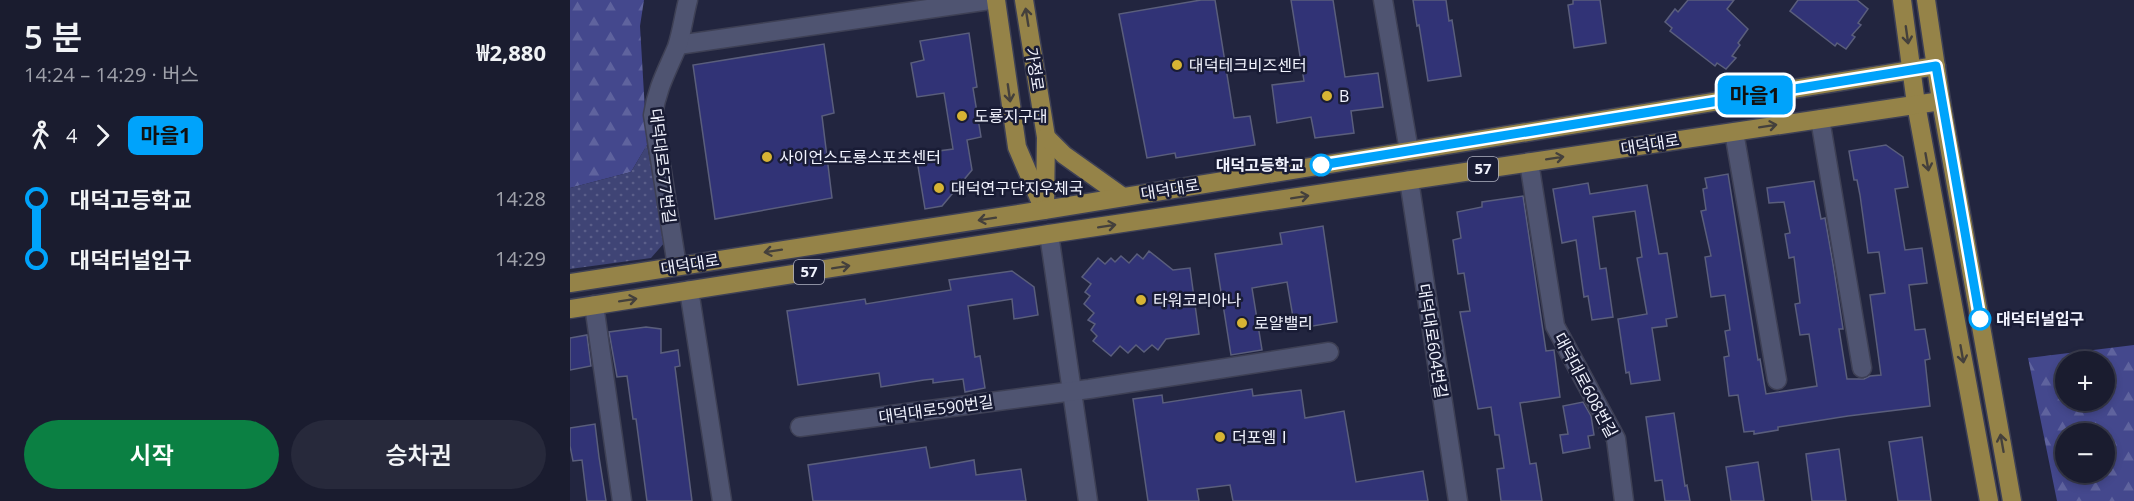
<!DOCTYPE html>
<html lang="ko">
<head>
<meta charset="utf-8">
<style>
	body { margin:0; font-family:"Open Sans","Noto Sans KR",sans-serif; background:#27293b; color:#f1f3f6; height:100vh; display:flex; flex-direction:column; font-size:22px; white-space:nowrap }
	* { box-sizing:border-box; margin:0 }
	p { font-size:20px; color:#9fa1aa }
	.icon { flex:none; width:33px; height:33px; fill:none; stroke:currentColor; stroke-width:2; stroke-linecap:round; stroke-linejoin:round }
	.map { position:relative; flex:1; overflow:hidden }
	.side { display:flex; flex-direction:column; background:#1a1c2f; width:570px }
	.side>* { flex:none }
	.badge { padding:0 12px; border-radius:9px; font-size:21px; line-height:39px }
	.tools { position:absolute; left:1485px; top:351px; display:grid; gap:12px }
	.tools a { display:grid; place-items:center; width:60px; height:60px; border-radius:50%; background:#1a1c2f; box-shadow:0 3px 9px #0003,0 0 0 2px #383a4b; font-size:30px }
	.map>.badge { position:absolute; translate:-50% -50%; box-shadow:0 0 0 3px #fff }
	.legs { display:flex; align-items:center; gap:9px; height:66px; padding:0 24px; font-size:20px }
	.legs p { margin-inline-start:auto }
	.overview { display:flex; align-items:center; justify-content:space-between; height:102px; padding:0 24px }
	h1 { font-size:33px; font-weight:600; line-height:45px }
	.button { display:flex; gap:12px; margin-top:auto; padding:12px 24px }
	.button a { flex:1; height:69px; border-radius:36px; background:#0b8043; color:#fff; font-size:24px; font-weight:600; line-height:69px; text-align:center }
	.button a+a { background:#27293b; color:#f1f3f6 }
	ul { padding:0 24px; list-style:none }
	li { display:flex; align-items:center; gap:21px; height:60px; font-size:22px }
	li i { display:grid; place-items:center; width:9px; height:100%; margin:0 8px; background:currentColor }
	li i::after { content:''; width:15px; height:15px; margin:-8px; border:4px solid; border-radius:50%; background:#1a1c2f }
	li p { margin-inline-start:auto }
	li:first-child i { background:linear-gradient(#0000 50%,currentColor 0) }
	li:last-child i { background:linear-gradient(currentColor 50%,#0000 0) }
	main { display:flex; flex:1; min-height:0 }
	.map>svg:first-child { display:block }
	.forest { fill:url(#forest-firs); fill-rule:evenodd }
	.park { fill:url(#park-dots) }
	.building { fill:#313376; stroke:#5a5e7c; stroke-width:1.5 }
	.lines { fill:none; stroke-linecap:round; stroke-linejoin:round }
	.street-casing { stroke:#3e4055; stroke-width:21 }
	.primary-casing { stroke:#3e4055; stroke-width:21 }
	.street { stroke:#4f5471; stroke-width:18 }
	.primary { stroke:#958348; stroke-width:18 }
	.oneway { stroke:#44403c }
	.line-1-casing { stroke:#fff; stroke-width:14 }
	.line-1 { stroke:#00a3fb; stroke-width:9 }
	.poi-dot { fill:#d7b434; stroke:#191c35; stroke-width:2 }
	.stop-1-dot { fill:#fff; stroke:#00a3fb; stroke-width:3 }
	.labels { text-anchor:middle; stroke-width:5; stroke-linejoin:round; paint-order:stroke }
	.shield { fill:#191c35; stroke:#b0b2c2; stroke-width:1.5 }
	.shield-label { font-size:15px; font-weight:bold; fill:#f1f3fe }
	.poi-label { font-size:16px; fill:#f1f3fe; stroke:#191c35; text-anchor:start }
	.street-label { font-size:16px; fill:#f1f3fe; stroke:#191c35 }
	.stop-label { font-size:16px; font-weight:bold; fill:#f1f3fe; stroke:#191c35; text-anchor:end }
</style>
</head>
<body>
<main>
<section class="side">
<div class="overview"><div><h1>5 분</h1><p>14:24 – 14:29 · 버스</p></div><b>₩2,880</b></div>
<div class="legs"><svg class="icon" aria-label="walk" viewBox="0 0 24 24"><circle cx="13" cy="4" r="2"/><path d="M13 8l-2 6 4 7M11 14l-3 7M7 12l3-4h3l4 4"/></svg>4<svg class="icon" aria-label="forward" viewBox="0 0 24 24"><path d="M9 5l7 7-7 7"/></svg><b class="badge" style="background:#00a3fb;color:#111">마을1</b></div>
<ul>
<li><i style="color:#00a3fb"></i><b>대덕고등학교</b><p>14:28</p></li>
<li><i style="color:#00a3fb"></i><b>대덕터널입구</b><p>14:29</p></li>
</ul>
<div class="button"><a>시작</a><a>승차권</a></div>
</section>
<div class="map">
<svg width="1564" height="501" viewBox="0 0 1564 501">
	<defs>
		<pattern id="forest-firs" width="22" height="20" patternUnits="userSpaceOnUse" patternTransform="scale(1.5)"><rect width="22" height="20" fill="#44488d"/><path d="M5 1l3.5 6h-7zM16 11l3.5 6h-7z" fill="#5f639e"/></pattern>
		<pattern id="park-dots" width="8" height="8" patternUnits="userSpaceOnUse" patternTransform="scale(1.5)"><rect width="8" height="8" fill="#3f4475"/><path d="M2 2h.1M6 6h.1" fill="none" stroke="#5b5f8a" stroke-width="1.8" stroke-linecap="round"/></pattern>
	</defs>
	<rect width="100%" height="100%" fill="#22253f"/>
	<g class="forest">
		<path d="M0 0H74L70 26 77 145 61 172 0 188Z"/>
		<path d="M1564 345V501H1487L1458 358ZM1496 362H1534V400H1496ZM1496 434H1534V472H1496Z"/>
	</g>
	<path class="park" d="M77 145 95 242 81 258 0 269V188L61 172Z"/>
	<g class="building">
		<path d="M631 0H645L664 118 680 116 685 145 606 158 605 153 577 158 549 14Z"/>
		<path d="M721 0H763L775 77 808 73 813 107 781 111 784 133 745 138 741 117 707 123 702 85 734 81Z"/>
		<path d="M843 0H876L879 21 882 20 891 76 858 81 849 25 847 26Z"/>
		<path d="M1003 0H1030L1036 43 1004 48 998 5 1003 4Z"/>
		<path d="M1118 0H1164L1157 9 1178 29 1168 43 1170 45 1162 56 1166 58 1156 69 1147 63 1145 66 1100 31 1102 28 1095 22 1105 9 1108 12Z"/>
		<path d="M1228 0H1287L1298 9 1288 23 1291 25 1282 35 1285 37 1276 49 1267 43 1265 46 1220 11Z"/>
		<path d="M399 33 407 87 403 88 411 137 397 140 402 170 372 206 355 209 346 154 383 149 374 93 347 97 341 63 354 60 350 41Z"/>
		<path d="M254 44 264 113 252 116 262 198 145 219 123 65Z"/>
		<path d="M1316 145 1333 157 1338 187 1325 189 1335 250 1352 248 1357 283 1339 285 1345 330 1355 329 1360 359 1355 360 1360 406 1278 416 1208 427V430L1184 434V431L1174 432 1168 395 1159 396 1154 357 1159 356 1155 331 1160 330 1155 295 1141 297 1135 257 1141 256 1131 211 1136 210 1133 189 1137 188 1135 178 1158 174 1188 360 1190 359 1196 394 1247 386 1239 334 1230 335 1225 304 1230 303 1224 257 1219 258 1215 234 1220 233 1214 202 1199 203 1197 188 1244 181 1251 219 1255 218 1263 264 1273 329H1269L1277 379H1294L1300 376 1311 375 1300 295 1315 293 1309 252 1298 253 1290 195 1287 180H1284L1279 151Z"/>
		<path d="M1018 183 1020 194 1077 185 1089 254 1097 253 1107 317 1096 319 1097 326 1082 328 1090 380 1061 384 1059 372 1056 373 1048 319 1077 314 1067 258 1072 257 1065 211 1023 217 1030 269 1036 268 1043 317 1022 320 1018 296 1014 297 1006 240 992 243 983 189Z"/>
		<path d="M953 196 976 351 984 350 990 397 950 403 960 464 966 463 972 501H931L927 469 934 468 929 435H925L921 407 908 409 890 312 900 311 894 273 888 274 883 240 891 238 887 212 912 207V202Z"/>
		<path d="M753 226 767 322 725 329 717 282 682 288 692 350 661 355 645 254 712 244 710 233Z"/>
		<path d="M579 251 603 270 620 268 629 334 596 339 588 350 582 345 574 352 566 345 558 353 550 346 541 356 523 341 527 336 521 330 525 324 518 320 524 313 514 304 520 296 515 292 521 284 512 277 528 258 535 264 541 258 545 262 551 256 559 263 567 254 573 259Z"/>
		<path d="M442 271 464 287 468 315 444 319 442 299 398 306 405 357 410 356 415 388 395 392 393 379 363 383V379L354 380 311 387 309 373 228 385 217 311 295 299 296 304 381 290 379 280Z"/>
		<path d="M76 327 91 329V353L108 350 110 366 105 367 122 501H77L66 419H63L57 376 47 377 39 332Z"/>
		<path d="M17 335 21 366 0 370V338Z"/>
		<path d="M682 389 683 396 731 390 735 418 774 411 786 482 853 471 858 501H663L660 485 627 489 629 501H578L563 399 592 395 593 403Z"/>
		<path d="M1013 402 1021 416 1024 435 1018 436 1020 448 993 453 990 435 998 434 993 406Z"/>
		<path d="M1104 413 1115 486 1117 485 1120 501H1095L1092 480 1085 481 1076 417Z"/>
		<path d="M25 424 29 457 36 501H17L12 460 3 461 0 446V428Z"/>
		<path d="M1352 437 1361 501H1328L1319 442Z"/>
		<path d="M356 447 360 468 404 460 406 475 451 469 456 501H243L238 465Z"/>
		<path d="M1269 449 1276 501H1242L1236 454Z"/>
		<path d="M1188 462 1194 501H1161L1156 467Z"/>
	</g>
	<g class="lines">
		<g class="street-casing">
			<g id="street">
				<path d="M813 0 839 151"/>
				<path d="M108 45 420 0"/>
				<path d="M1250 119 1292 368"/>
				<path d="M1164 132 1207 380"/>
				<path d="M959 162 985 326 1046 439 1054 501"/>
				<path d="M839 180 888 501"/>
				<path d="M479 234 518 501"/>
				<path d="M107 266 83 115C87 88 97 71 107 47 112 32 114 15 118 0"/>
				<path d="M119 290 152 501"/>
				<path d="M24 305 52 501"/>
				<path d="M230 427 519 389 759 352"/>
			</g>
		</g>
		<g class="primary-casing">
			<g id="primary">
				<path d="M426 0 447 147 474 210"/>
				<path d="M454 0 476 137 475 205"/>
				<path d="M1332 0 1346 104 1419 501"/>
				<path d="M1356 0 1371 101 1442 501"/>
				<path d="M476 137 494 155 553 197"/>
				<path d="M0 283 474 210 1366 66"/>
				<path d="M0 309 479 234 1371 101"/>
			</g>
		</g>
		<use href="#street" class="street"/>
		<use href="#primary" class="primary"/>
	</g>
	<defs><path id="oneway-shaft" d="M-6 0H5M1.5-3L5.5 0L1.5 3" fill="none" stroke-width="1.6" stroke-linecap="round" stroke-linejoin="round" transform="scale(1.5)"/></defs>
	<g class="oneway">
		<use href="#oneway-shaft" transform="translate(457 17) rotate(-99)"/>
		<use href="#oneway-shaft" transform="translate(1337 35) rotate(82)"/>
		<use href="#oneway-shaft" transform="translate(439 93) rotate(82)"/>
		<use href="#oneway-shaft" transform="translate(1198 126) rotate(-9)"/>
		<use href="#oneway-shaft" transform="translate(985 158) rotate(-9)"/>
		<use href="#oneway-shaft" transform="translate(1357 162) rotate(80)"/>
		<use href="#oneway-shaft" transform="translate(730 197) rotate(-9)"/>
		<use href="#oneway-shaft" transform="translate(417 219) rotate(171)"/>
		<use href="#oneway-shaft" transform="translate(537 226) rotate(-9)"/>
		<use href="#oneway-shaft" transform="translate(203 251) rotate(171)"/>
		<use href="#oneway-shaft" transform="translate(271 267) rotate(-9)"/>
		<use href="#oneway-shaft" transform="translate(58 300) rotate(-9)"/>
		<use href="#oneway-shaft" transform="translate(1392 354) rotate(80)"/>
		<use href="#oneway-shaft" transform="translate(1432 443) rotate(-100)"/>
	</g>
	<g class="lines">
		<g class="line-1-casing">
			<path id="line-1" d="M751 165 1366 66 1410 319"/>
		</g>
		<use href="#line-1" class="line-1"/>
	</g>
	<g class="poi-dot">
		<circle cx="607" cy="65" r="6"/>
		<circle cx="757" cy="96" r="6"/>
		<circle cx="392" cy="116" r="6"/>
		<circle cx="197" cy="157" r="6"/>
		<circle cx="369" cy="188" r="6"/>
		<circle cx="571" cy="300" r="6"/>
		<circle cx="672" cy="323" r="6"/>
		<circle cx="650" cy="437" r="6"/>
	</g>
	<g class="stop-1-dot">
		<circle cx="751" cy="165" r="10"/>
		<circle cx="1410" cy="319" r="10"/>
	</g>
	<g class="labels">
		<g class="shield">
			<rect x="898" y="157" width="30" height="24" rx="4.5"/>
			<rect x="224" y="260" width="30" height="24" rx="4.5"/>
		</g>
		<g class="shield-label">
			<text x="913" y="174">57</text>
			<text x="239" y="277">57</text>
		</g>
		<g class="poi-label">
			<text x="619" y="71">대덕테크비즈센터</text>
			<text x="769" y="102">B</text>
			<text x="404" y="122">도룡지구대</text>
			<text x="209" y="163">사이언스도룡스포츠센터</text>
			<text x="381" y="194">대덕연구단지우체국</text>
			<text x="583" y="306">타워코리아나</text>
			<text x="684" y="329">로얄밸리</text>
			<text x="662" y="443">더포엠Ⅰ</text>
		</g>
		<g class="street-label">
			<text transform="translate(465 69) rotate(81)" y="6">가정로</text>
			<text transform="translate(1080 144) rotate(-9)" y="6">대덕대로</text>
			<text transform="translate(93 166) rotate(83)" y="6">대덕대로577번길</text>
			<text transform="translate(600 189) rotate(-9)" y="6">대덕대로</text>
			<text transform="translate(120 264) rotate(-9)" y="6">대덕대로</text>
			<text transform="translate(863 341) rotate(81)" y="6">대덕대로604번길</text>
			<text transform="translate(1016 385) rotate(62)" y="6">대덕대로608번길</text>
			<text transform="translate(366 409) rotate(-8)" y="6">대덕대로590번길</text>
		</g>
		<g class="stop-label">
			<text x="734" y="171">대덕고등학교</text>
			<text x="1426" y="325" text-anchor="start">대덕터널입구</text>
		</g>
	</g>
</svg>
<div class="tools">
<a>+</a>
<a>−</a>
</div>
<b class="badge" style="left:1185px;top:95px;background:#00a3fb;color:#111">마을1</b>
</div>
</main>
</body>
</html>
